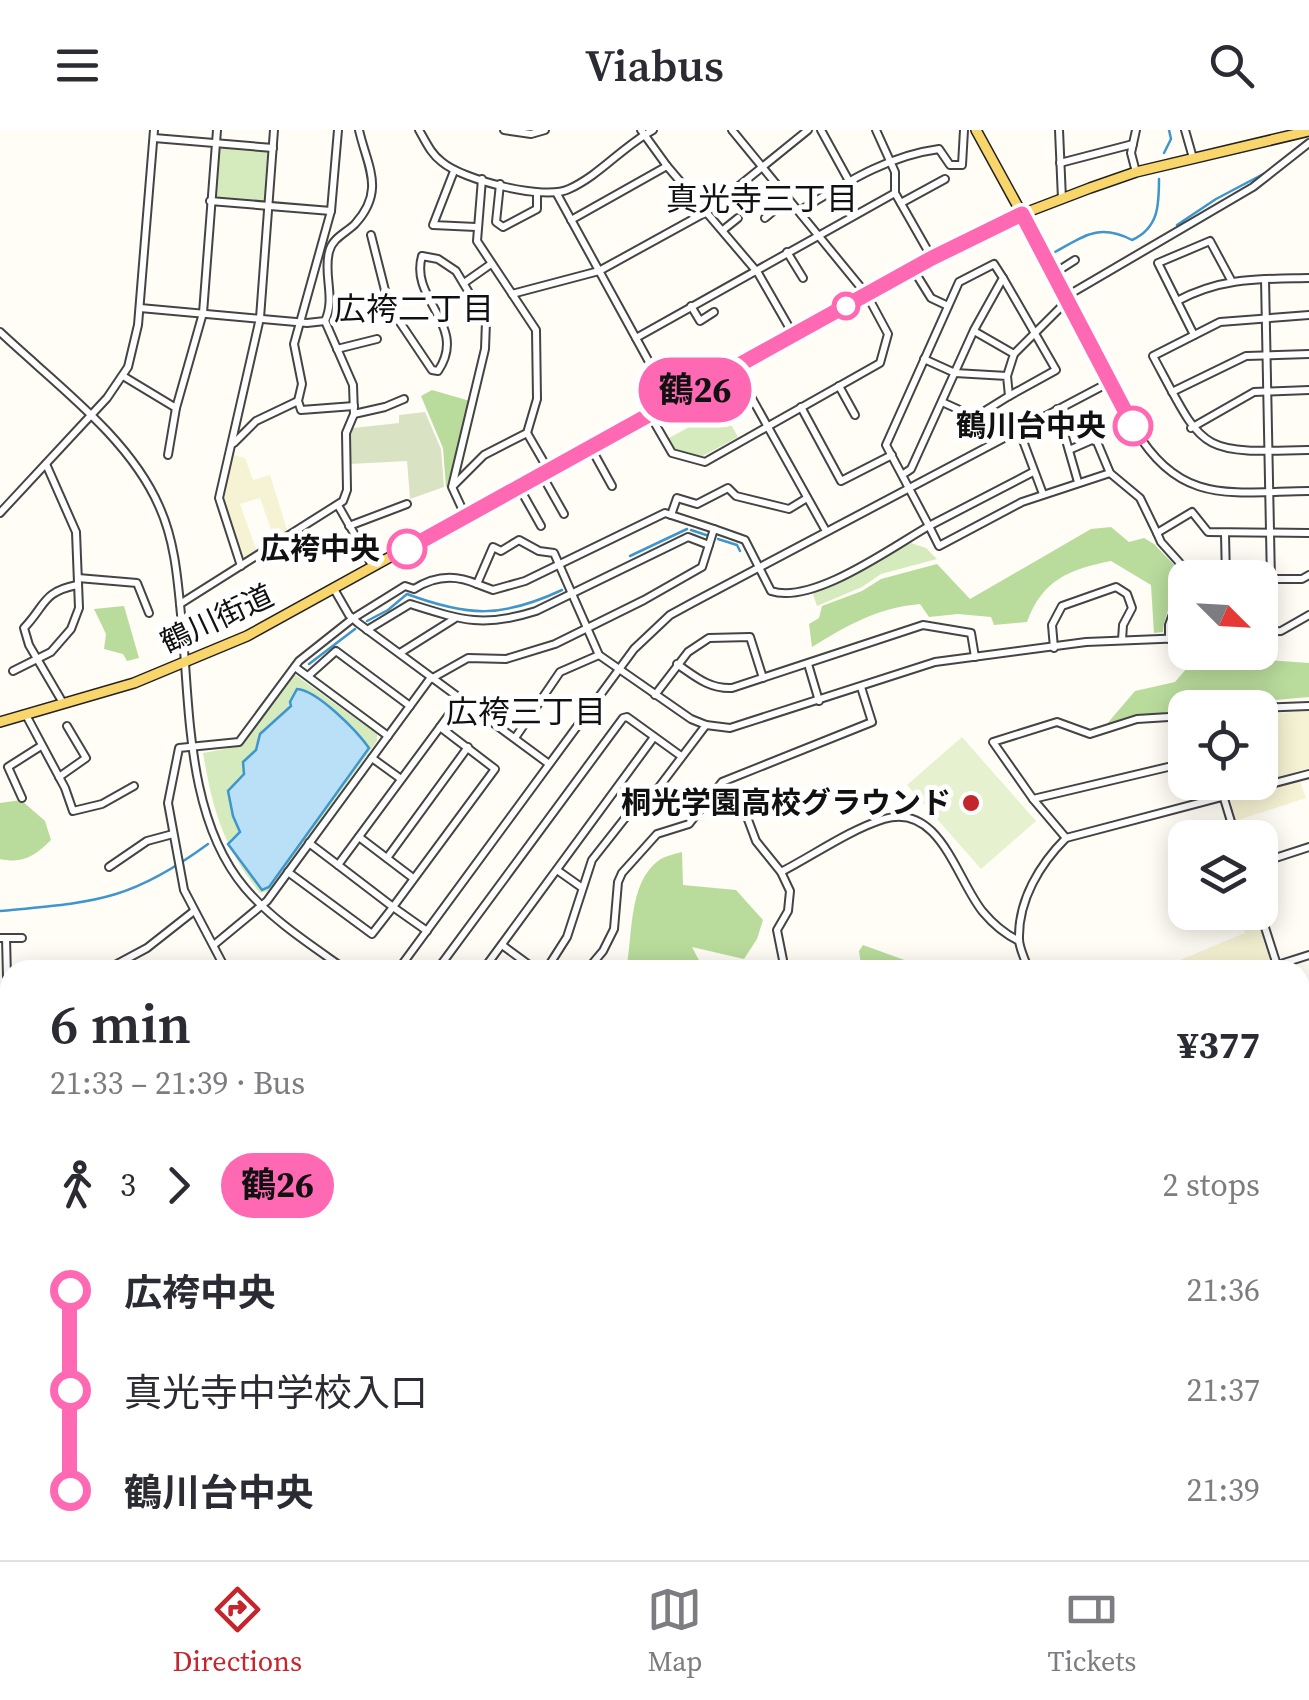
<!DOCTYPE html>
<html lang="en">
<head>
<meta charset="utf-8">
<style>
	body { margin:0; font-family:"Source Serif 4","Noto Sans JP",serif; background:#f7f7f7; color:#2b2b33; height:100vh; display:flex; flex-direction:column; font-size:38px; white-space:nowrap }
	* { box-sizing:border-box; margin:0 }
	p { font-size:32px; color:#7c7c81 }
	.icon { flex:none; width:55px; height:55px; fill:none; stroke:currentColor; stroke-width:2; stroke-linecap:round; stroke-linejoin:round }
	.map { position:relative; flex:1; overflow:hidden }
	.details { position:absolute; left:0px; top:830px; width:1310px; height:600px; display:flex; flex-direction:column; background:#fff; border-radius:30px 30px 0 0; box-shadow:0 5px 25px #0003 }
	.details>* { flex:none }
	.badge { padding:0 20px; border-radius:32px; font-size:35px; line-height:65px }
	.needle { width:65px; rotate:114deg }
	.buttons { position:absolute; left:1168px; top:430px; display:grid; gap:20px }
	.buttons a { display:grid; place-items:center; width:110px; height:110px; border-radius:20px; background:#fff; box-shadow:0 5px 25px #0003; font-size:50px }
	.map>.badge { position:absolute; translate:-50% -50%; box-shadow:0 0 0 5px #fff }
	.legs { display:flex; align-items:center; gap:15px; height:110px; padding:0 50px; font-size:32px }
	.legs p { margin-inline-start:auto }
	.head { display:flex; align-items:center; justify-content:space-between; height:170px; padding:0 50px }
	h1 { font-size:55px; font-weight:600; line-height:75px }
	ul { padding:0 50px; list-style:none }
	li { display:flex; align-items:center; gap:35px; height:100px; font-size:38px }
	li i { display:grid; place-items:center; width:15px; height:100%; margin:0 12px; background:currentColor }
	li i::after { content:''; width:25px; height:25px; margin:-12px; border:8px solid; border-radius:50%; background:#fff }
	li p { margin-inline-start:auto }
	li:first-child i { background:linear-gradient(#0000 50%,currentColor 0) }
	li:last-child i { background:linear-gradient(currentColor 50%,#0000 0) }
	header { display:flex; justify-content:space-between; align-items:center; height:130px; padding:0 50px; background:#fff; font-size:45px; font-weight:600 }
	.tabs { display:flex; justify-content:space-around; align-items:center; height:140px; border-top:2px solid #e1e1e2; background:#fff; font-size:28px; color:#7c7c81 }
	.tabs a { display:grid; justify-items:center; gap:5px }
	.tabs .current { color:#c4262e }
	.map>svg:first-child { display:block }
	.farmland { fill:#f6f3d4 }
	.green { fill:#d5ebbd }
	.forest { fill:#b9dc9c }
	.cemetery { fill:#d9e3c4 }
	.pitch { fill:#e6f2cf }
	.water { fill:#b9e0f7; stroke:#3f96cf; stroke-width:2.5 }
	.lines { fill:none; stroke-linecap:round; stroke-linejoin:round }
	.stream { stroke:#3f96cf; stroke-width:2.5 }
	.river { stroke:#b9e0f7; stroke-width:12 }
	.minor-casing { stroke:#444; stroke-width:10 }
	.major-casing { stroke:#222; stroke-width:12 }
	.minor { stroke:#fff; stroke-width:6 }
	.major { stroke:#f9d66b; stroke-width:9 }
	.line-1-casing { stroke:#fff; stroke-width:22 }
	.line-1 { stroke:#ff69b4; stroke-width:15 }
	.stop-1-dot { fill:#fff; stroke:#ff69b4; stroke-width:5 }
	.poi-dot { fill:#c4262e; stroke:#fff; stroke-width:4 }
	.labels { text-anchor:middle; stroke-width:10; stroke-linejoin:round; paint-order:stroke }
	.stop-label { font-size:30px; font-weight:bold; fill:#111; stroke:#fff; text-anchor:end }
	.street-label { font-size:30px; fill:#111; stroke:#fff }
	.poi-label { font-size:30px; font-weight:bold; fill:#111; stroke:#fff; text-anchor:end }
	.neighbourhood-label { font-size:32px; fill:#111; stroke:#fff }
</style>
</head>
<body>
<header><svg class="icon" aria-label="menu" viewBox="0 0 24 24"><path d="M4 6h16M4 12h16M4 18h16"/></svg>Viabus<svg class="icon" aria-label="search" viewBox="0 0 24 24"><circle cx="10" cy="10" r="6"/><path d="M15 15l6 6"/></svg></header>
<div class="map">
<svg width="1309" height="1430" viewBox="0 0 1309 1430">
	<rect width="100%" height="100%" fill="#fffdf5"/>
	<g class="farmland">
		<path d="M234 325 245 328 253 350 270 345 288 403 275 411 260 368 240 374 257 422 243 431 222 373Z"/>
		<path d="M1309 581V638L1260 652V584Z"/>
		<path d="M1300 651 1306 668 1235 691 1231 669Z"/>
		<path d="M1239 783H1256L1270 832 1246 840H1170L1168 835 1245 803Z"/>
		<path d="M10 1391V1420H101L102 1430H44L41 1421 23 1422 20 1430H0V1397Z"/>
	</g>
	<g class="green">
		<path d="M218 15 271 19 266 75 213 69Z"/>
		<path d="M722 279 738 307 701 327 675 320 669 308Z"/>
		<path d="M911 413 926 418 937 429 881 444 862 457 817 476 813 464Z"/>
		<path d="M294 544 377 604V611L269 761 260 763C223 716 213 681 203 623L241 616Z"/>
		<path d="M10 1236V1366L0 1384V1242Z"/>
	</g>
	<g class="forest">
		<path d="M432 260 470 271 449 356 446 357 443 318 421 266Z"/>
		<path d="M1111 397 1129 412 1144 408 1154 414 1180 441C1179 463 1164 481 1163 502L1154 503 1151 455 1111 431C1070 439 1042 450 1027 492L994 495 991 487 958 484 929 487 920 474C877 478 848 495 812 517L809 494 819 488 822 476 862 461 881 449 937 434 970 469 1091 399Z"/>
		<path d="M124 476 139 528 127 531 123 524 104 519 106 504 94 479Z"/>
		<path d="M1266 530 1309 533V567L1185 578 1106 595 1135 561 1175 552 1187 538Z"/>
		<path d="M21 670 45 691 51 710C35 726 23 734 0 729V673Z"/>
		<path d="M682 722 683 755 736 760 763 790 757 809 744 829 692 817 704 840H626C633 807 628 753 658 731 664 726 675 724 682 722Z"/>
		<path d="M863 815 921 836 975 835 974 840H874L861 835 859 821Z"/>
	</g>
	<path class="cemetery" d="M425 282 441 319 444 357 410 369 407 331 350 334V303L353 298 399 293V285Z"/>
	<path class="pitch" d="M962 607 1036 691 981 739 907 655Z"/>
	<path class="water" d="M297 559C317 560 357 601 369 618L269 757 262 760 228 714 240 702 233 686 228 661 244 644 243 632 256 620 260 604 291 576 290 572Z"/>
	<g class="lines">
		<g class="stream">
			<path d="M1164 23 1171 9 1169 0"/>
			<path d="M1177 95 1216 69 1269 41"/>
			<path d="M1055 122C1084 106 1099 93 1132 110 1159 98 1159 74 1159 49"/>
			<path d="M691 400 706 405"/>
			<path d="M718 409 737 415 740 421"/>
			<path d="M630 426 687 399"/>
			<path d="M367 491 388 480 407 464C469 487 502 488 562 460"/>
			<path d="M309 534 355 499"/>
			<path d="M0 781C94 772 129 772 208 714"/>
		</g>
		<path class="river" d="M758 1430 765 1420"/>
		<g class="minor-casing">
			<g id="minor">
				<path d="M338 0 331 81 294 214 302 254 298 271 301 280 354 276"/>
				<path d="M419 0C426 12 431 24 442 32 463 50 545 71 569 59 600 45 623 16 653 0"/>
				<path d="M504 0 531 4 545 0"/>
				<path d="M641 0 667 36 758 143 793 204"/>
				<path d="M821 0 849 51"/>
				<path d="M876 0 895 42V63L932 128"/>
				<path d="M1059 0 1062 69"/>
				<path d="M1136 0 1131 23 1136 42"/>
				<path d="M1185 0 1193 28"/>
				<path d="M154 8 273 18"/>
				<path d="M1060 33 1133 14"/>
				<path d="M454 41 433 95 476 97"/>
				<path d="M500 54 496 92 503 97 537 79V63"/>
				<path d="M557 64 671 272"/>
				<path d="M210 71 331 81"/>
				<path d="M901 73 945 49"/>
				<path d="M799 81C844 54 886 26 939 19L950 35H962L964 0"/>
				<path d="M1022 84 1135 299C1180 376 1232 362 1309 361"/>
				<path d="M765 88 788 69"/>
				<path d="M571 90 667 36"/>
				<path d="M723 100 738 88"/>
				<path d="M371 105 389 176 432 240 438 241C469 195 409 170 422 126L438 129 456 141 486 191 485 219 452 357 465 385"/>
				<path d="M787 122 803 148"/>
				<path d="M913 139 931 168 948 176"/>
				<path d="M1053 144 1075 130"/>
				<path d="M1003 148 1056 240 1009 266"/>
				<path d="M1265 149 1272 502"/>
				<path d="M464 153 491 134"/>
				<path d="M512 164 599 141 708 81 808 0"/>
				<path d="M1065 167 1253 57 1309 13"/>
				<path d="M1177 171 1158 133 1210 111 1231 150"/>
				<path d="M691 176 700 191 714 182"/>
				<path d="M140 178 307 193 325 191C336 168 323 145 329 122 332 108 346 103 355 94 386 60 367 36 359 0"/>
				<path d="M1309 185 1220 192 1153 226C1205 323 1197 323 1309 320"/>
				<path d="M974 201 1014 224 1007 246"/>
				<path d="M0 202C54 253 129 307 159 376 176 413 178 455 182 495 190 581 187 689 245 758 273 791 311 815 346 840"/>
				<path d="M1194 205 1177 171C1222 147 1259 149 1309 148"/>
				<path d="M636 208 895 63"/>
				<path d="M337 219 377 209"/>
				<path d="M1014 224 1067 171"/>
				<path d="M924 229 955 243 1007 246 1009 266 975 287 942 272"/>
				<path d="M735 238 826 401"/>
				<path d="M123 246 176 278"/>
				<path d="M839 256 855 285"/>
				<path d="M1172 262 1246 226 1309 224"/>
				<path d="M801 277 841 351 892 325"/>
				<path d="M1057 279 1078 352"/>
				<path d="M354 284 385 277 404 269"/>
				<path d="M650 285 672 323 705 332 880 233 888 204 867 165 732 0"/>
				<path d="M1191 298 1254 262 1309 260"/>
				<path d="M1019 300 1043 364"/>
				<path d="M527 303 549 341"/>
				<path d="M234 313 256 291 298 271"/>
				<path d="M591 318 612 356"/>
				<path d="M1069 320 1092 310 1097 312 1110 343 1140 368 1157 403 1192 382 1208 402 1309 403"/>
				<path d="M168 325 176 278 203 183 217 0"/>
				<path d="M1033 342 929 396 939 416 1022 372 1110 343"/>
				<path d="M542 345 564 384"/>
				<path d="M453 356 484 325 527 303 537 269 536 200 477 111 482 49"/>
				<path d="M519 357 541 396"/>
				<path d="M339 377 373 437"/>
				<path d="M0 383 107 268 128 237 138 195 154 0"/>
				<path d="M671 385 677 368 697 374 728 358 736 366 789 379 807 368"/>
				<path d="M349 396 407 374"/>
				<path d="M1157 403 1161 412 1187 441 1186 448"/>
				<path d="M1225 404 1226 448"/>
				<path d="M241 436 219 368 260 188 274 0"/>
				<path d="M78 448 137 453 149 483"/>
				<path d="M1271 449H1302L1309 445"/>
				<path d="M477 454 493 460 525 451 665 383 714 399"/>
				<path d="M334 459 349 485 358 493 549 634"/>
				<path d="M180 474 343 371 347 360 346 303 354 284 353 255 325 191"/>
				<path d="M367 500 410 474C461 490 483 498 536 481L688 407 709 415"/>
				<path d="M1260 502 1281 501 1309 485"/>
				<path d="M1169 509V495L1185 451"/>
				<path d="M1054 518 1052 495 1062 476 1116 457 1127 464 1132 478 1123 495 1122 510"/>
				<path d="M400 523 454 489"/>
				<path d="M677 534C696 547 709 559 732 558L923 495 971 503 975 527"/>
				<path d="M808 534 819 571"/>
				<path d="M295 537 388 606"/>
				<path d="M13 541 51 522 71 499 79 478 76 402 46 334"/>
				<path d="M308 546 336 521 410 576"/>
				<path d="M655 565 688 522 709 508 750 507 763 548"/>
				<path d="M63 573 29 515 24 498C46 475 42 462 77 455"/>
				<path d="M1260 578 1309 576"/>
				<path d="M26 585 65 658 73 681 102 674 134 656"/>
				<path d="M515 608 560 542 599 525"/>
				<path d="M372 628 401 649"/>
				<path d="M59 647 86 628 67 596"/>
				<path d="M1219 652 1236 708"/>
				<path d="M22 668 8 637 41 616"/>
				<path d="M710 668 723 673 741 671 756 711 781 742 790 761 788 781 777 800 785 840"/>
				<path d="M1033 669 1185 633"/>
				<path d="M359 707 413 748"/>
				<path d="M1066 708 1033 669 993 612 1057 592 1090 604 1137 589 1185 586"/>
				<path d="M309 713 338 735 440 597"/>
				<path d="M387 728 468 617"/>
				<path d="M1260 733 1309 717"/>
				<path d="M109 737 147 711 173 704"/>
				<path d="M557 740 581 757"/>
				<path d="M288 742 372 804 393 777 338 735"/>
				<path d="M781 742C814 725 849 700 884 689 940 672 957 751 983 782 993 794 1005 804 1019 811"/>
				<path d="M1260 782 1277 835"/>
				<path d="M427 801 393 777 495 639 440 597 461 568"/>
				<path d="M0 808H22"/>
				<path d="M6 808 7 847"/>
				<path d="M215 814 267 771 429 550 468 528 506 529 555 514 644 470 702 437 714 399 745 410 771 461C813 475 892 417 929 396L886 315 959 152 994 134 1003 148 974 200 911 339 902 345"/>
				<path d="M502 815 536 840"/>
				<path d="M31 840H36"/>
				<path d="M106 840 147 818 194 781"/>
				<path d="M226 840 184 760 168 673 179 618 239 612 299 531 352 489 405 456 414 459C434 446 455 444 477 454L493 417 501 421 519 410 539 421 554 423 599 525 691 589 706 595 730 598 935 532 1086 512 1185 508"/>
				<path d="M398 840 634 519 670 485 692 473 1110 252"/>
				<path d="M437 840 623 588 627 587 681 626"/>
				<path d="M483 840 654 607"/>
				<path d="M546 840 567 807 592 730 633 678 650 669 706 595"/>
				<path d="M587 840 603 821 614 799 618 752 622 743 657 704 689 694 722 652 872 592 861 557"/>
				<path d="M1028 840C1026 830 1019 819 1019 809 1018 770 1040 734 1066 708L1309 644"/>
				<path d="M1262 840 1309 825"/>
				<path d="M1300 870 1309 867"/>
				<path d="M1300 919 1309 916"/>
				<path d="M1300 962 1309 958"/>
				<path d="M0 996 10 995"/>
				<path d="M1300 1003 1309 1000"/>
				<path d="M1300 1043 1309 1039"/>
				<path d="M1300 1151 1309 1149"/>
				<path d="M1300 1260 1309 1263"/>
				<path d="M1300 1297 1309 1291"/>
				<path d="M1300 1403 1309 1397"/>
				<path d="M196 1420 197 1430"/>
				<path d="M285 1420 288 1430"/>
				<path d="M487 1420 489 1430"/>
				<path d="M779 1420 785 1430"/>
				<path d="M986 1420 999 1430"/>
				<path d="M1154 1420 1155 1430"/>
				<path d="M1260 1420 1282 1430"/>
				<path d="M355 1430 361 1420"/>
				<path d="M722 1430 728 1420"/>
				<path d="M751 1430 756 1421"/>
				<path d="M772 1430 779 1420"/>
				<path d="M1191 1430V1420"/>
			</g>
		</g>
		<g class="major-casing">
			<g id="major">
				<path d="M976 0 1022 84"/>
				<path d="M0 592 134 553 247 506 932 128 1022 84 1090 58 1136 42 1309 1"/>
				<path d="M1300 1095 1309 1091"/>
				<path d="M921 1430 932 1420"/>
				<path d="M1024 1430 1029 1420"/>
			</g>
		</g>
		<use href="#minor" class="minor"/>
		<use href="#major" class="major"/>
	</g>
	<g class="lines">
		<g class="line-1-casing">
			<path id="line-1" d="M407 419 932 128 1022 84 1133 296"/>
		</g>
		<use href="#line-1" class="line-1"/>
	</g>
	<g class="stop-1-dot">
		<circle cx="846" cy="176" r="12"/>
		<circle cx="1133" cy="296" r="18"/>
		<circle cx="407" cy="419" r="18"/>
	</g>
	<circle class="poi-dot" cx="971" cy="673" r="10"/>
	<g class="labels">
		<g class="stop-label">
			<text x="1106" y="306">鶴川台中央</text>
			<text x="380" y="429">広袴中央</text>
		</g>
		<g class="street-label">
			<text transform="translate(217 489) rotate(-25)" y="10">鶴川街道</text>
		</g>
		<g class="poi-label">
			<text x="951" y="683">桐光学園高校グラウンド</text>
		</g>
		<g class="neighbourhood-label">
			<text x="762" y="80">真光寺三丁目</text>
			<text x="414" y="190">広袴二丁目</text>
			<text x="526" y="593">広袴三丁目</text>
		</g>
	</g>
</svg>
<div class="buttons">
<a><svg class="needle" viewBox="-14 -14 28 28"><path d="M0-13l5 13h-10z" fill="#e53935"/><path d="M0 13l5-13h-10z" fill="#7c7c81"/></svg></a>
<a><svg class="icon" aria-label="locate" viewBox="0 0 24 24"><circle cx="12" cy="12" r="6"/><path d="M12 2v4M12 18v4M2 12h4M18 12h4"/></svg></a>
<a><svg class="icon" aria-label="layers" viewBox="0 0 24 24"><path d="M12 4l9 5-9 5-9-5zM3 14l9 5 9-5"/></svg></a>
</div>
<b class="badge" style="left:695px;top:260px;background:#ff69b4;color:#111">鶴26</b>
<section class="details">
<div class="head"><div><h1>6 min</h1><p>21:33 – 21:39 · Bus</p></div><b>¥377</b></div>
<div class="legs"><svg class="icon" aria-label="walk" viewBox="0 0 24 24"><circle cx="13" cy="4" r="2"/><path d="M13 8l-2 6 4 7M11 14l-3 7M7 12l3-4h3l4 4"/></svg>3<svg class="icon" aria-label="forward" viewBox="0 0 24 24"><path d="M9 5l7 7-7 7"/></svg><b class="badge" style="background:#ff69b4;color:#111">鶴26</b><p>2 stops</p></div>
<ul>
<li><i style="color:#ff69b4"></i><b>広袴中央</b><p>21:36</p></li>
<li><i style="color:#ff69b4"></i><span>真光寺中学校入口</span><p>21:37</p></li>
<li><i style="color:#ff69b4"></i><b>鶴川台中央</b><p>21:39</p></li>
</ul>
</section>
</div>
<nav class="tabs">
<a class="current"><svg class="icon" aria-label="directions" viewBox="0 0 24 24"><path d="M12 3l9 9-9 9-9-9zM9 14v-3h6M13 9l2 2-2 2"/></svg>Directions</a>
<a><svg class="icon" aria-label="map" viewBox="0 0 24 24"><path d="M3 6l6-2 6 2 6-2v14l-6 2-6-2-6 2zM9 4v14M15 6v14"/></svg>Map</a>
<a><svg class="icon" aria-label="tickets" viewBox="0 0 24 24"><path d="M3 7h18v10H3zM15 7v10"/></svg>Tickets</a>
</nav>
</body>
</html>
